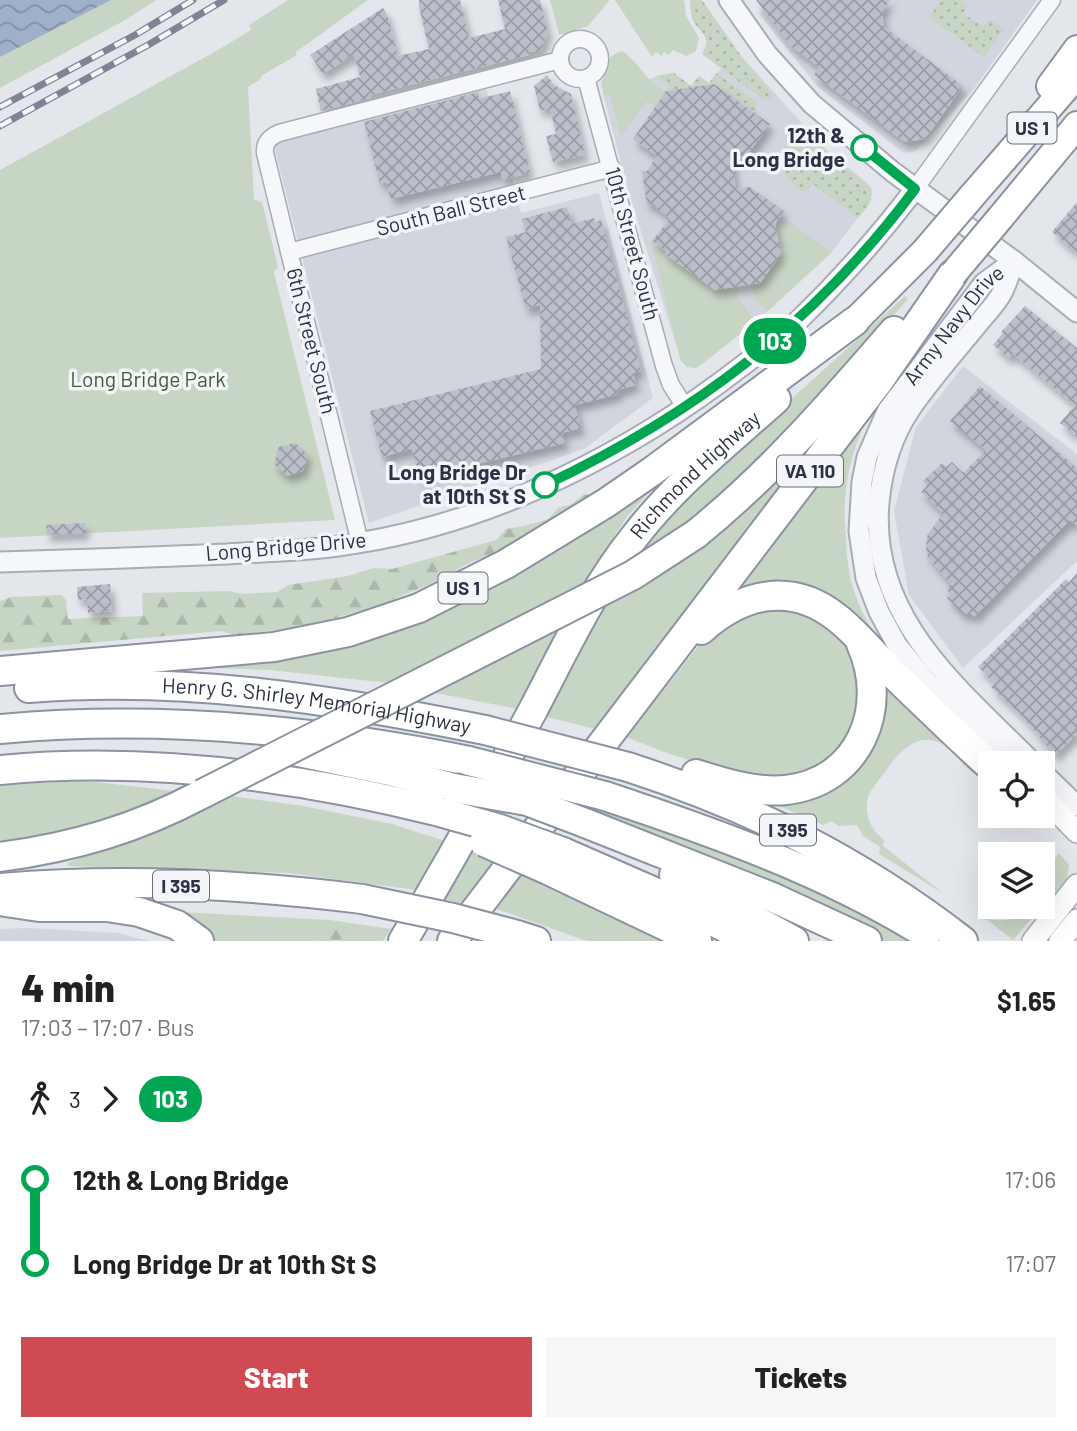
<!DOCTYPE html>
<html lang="en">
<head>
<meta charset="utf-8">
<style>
	body { margin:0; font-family:Barlow,sans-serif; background:#f6f6f6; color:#222; height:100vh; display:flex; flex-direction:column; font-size:26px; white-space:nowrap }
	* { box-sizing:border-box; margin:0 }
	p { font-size:23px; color:#767676 }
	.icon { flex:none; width:38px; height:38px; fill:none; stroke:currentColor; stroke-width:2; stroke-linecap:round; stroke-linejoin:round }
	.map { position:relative; height:941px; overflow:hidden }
	.details { display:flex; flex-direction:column; background:#fff; flex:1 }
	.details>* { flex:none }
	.badge { padding:0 14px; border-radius:23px; font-size:24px; line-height:46px }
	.buttons { position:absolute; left:978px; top:751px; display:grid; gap:14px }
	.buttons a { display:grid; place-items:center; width:77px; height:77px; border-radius:0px; background:#fff; box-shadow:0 7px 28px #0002; font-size:35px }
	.map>.badge { position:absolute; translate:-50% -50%; box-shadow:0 0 0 4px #fff }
	.legs { display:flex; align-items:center; gap:10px; height:77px; padding:0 21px; font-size:23px }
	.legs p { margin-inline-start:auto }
	.overview { display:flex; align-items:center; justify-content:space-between; height:119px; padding:0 21px }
	h1 { font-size:38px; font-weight:800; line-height:52px }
	.button { display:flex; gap:14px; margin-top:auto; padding:14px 21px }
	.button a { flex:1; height:80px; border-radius:0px; background:#cf4a52; color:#fff; font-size:28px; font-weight:800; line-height:80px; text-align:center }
	.button a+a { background:#f6f6f6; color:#222 }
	ul { padding:0 21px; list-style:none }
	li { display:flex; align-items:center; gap:24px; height:84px; font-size:26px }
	li i { display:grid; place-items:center; width:10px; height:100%; margin:0 9px; background:currentColor }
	li i::after { content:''; width:18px; height:18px; margin:-9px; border:5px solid; border-radius:50%; background:#fff }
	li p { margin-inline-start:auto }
	li:first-child i { background:linear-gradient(#0000 50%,currentColor 0) }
	li:last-child i { background:linear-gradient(currentColor 50%,#0000 0) }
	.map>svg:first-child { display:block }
	.built { fill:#d1d5dd }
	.green { fill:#c7d5c5 }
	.forest { fill:url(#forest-firs) }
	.garden { fill:url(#garden-dots) }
	.water { fill:url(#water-waves) }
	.building { fill:url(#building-cross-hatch); filter:url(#shadow) }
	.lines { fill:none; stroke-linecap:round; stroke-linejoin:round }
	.minor-casing { stroke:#a8acb6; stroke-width:19 }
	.tertiary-casing { stroke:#a8acb6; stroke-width:23 }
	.secondary-casing { stroke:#a8acb6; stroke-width:24 }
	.trunk-casing { stroke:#8b92a2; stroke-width:30 }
	.motorway-casing { stroke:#8b92a2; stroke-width:32 }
	.minor { stroke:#f6f7fa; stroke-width:16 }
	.tertiary { stroke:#f6f7fa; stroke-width:19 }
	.secondary { stroke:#fff; stroke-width:21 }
	.trunk { stroke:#fff; stroke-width:26 }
	.motorway { stroke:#fff; stroke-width:28 }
	.rail-casing { stroke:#7d8495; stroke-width:7 }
	.rail { stroke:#f3f5f9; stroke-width:4.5; stroke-dasharray:13; stroke-linecap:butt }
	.trunk-bridge-casing { stroke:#8b92a2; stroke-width:30; stroke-linecap:butt }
	.motorway-bridge-casing { stroke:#8b92a2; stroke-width:32; stroke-linecap:butt }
	.trunk-bridge { stroke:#fff; stroke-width:26 }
	.motorway-bridge { stroke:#fff; stroke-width:28 }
	.line-1-casing { stroke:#fff; stroke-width:16 }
	.line-1 { stroke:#00a651; stroke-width:10 }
	.stop-1-dot { fill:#fff; stroke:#00a651; stroke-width:3.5 }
	.labels { text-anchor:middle; stroke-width:7; stroke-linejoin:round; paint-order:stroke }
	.shield { fill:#f3f5f9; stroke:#676c7a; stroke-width:2 }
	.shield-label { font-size:19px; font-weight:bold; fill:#2b3244 }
	.stop-label { font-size:21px; font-weight:bold; fill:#2b3244; stroke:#f3f5f9; text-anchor:end }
	.street-label { font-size:21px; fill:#2b3244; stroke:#f3f5f9 }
	.park-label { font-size:21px; fill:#3c6038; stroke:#f3f5f9 }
</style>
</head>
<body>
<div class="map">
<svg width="1077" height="941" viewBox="0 0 1077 941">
	<defs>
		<pattern id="forest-firs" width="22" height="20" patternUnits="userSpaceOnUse" patternTransform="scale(1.75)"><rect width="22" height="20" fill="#c7d5c5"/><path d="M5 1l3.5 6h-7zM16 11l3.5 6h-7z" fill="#abb7aa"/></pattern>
		<pattern id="garden-dots" width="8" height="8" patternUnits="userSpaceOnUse" patternTransform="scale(1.75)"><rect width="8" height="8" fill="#c7d5c5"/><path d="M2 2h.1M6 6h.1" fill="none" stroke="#abb7aa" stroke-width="1.8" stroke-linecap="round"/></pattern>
		<pattern id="water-waves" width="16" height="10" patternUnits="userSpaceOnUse" patternTransform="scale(1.75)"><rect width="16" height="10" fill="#9fb0cb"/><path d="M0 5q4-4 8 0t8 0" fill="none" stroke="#8290a6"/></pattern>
		<pattern id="building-cross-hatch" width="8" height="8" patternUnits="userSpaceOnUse" patternTransform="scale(1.75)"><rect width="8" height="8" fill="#bbbfc9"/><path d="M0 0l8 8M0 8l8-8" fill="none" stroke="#989ca5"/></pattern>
		<filter id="shadow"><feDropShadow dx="4" dy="7" stdDeviation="3.5" flood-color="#0004"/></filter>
	</defs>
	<rect width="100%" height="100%" fill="#e3e6eb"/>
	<g class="built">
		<path d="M769 0H1037L973 90 916 151 904 153 818 87 759 14Z"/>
		<path d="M736 50 827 151 865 181 871 188 872 195 869 204 830 254 755 322 700 366 692 368 681 361 627 186 604 97 657 76 674 73 691 86 699 76 709 83Z"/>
		<path d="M486 87 521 213 599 193 653 398 584 449 369 523 273 142Z"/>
		<path d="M963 366 1077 454V561L963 668 909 595 894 511 916 427Z"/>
		<path d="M28 928 118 933 149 941H0V929Z"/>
	</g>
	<g class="green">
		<path d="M0 0H156L125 20 0 88Z"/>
		<path d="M288 0H368L296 52 297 55 261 76V79L248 87 254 200 262 202 278 267 274 272 335 520 0 538V170L218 50 251 30 249 25Z"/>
		<path d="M550 0H609V1L587 27C577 27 568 36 559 34Z"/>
		<path d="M615 0H684L686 16 699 38 696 51 686 56 673 50 669 55 664 52 662 56 656 52 652 57Z"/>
		<path d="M622 51C641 63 643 80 666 91L656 106 647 101 621 137 610 96 604 97 601 83 611 56Z"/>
		<path d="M785 219 832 252 767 312 754 297 751 284 760 283 781 254 785 253 784 248 780 249 776 228 780 227Z"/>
		<path d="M651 241 665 250 666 254 736 287 738 297 755 322 696 368 687 367 681 361Z"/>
		<path d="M905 296 908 299C840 376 766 466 683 527 668 538 650 548 634 558L664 520 723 461Z"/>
		<path d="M874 401C851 454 841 482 846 541 847 563 850 584 859 604 867 624 880 642 891 661L845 615 732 594Z"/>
		<path d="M845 405 595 729 543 716 603 605Z"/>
		<path d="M661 479 626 518 582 586 389 683 270 670 189 667 309 649Z"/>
		<path d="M764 606 813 611 853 648 863 702 844 748 810 774 777 780 749 779 664 752 626 737 708 634Z"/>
		<path d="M563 624 517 709 431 692Z"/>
		<path d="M879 673 990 772V786L962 764 966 759C935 735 916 731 891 764 883 775 874 785 868 796 864 815 870 829 885 841L882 845 944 894 879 854 880 847 863 836 857 825 839 826 831 821 823 825 761 798 826 785Z"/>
		<path d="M57 782H95L176 791C116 820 66 834 0 844V786Z"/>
		<path d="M224 795 303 806 392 824 445 841 417 890 289 873 68 866 67 863 168 824Z"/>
		<path d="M598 803 679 832 833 896 916 941H882L819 909 590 812Z"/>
		<path d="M470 849 494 860 461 903 441 898Z"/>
		<path d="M1059 853 1069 865 1067 878 1070 881 1029 921 1013 940 986 919C1005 922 1019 921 1033 907L1043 906V893L1055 877 1046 870Z"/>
		<path d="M522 872 669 941H587L494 908Z"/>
		<path d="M179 912 330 920 391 929 383 941H348V936H316L318 941H212Z"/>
	</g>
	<g class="forest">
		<path d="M597 493 512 547 471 562 428 585 379 605 332 619 283 629 233 635 221 631 0 651V601L12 597 61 595 66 600 68 619 143 616 142 593 229 591 241 594 277 592 288 585 348 576 374 568 392 569 496 540 506 529 528 525 548 519 559 507 570 505 583 495Z"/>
		<path d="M329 924 348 936V941H318L316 936Z"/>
	</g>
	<g class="garden">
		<path d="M690 0H702L748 66 773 95 771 99 764 100 702 54C714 33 697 33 692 18 690 13 691 6 690 0Z"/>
		<path d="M941 0H961L968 5 963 13 983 27 989 19 1004 29 984 57 929 17Z"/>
		<path d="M674 73 691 86 699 76 709 83 716 73 756 102 758 115 714 84 666 91 670 86 657 76Z"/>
		<path d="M803 126 827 151 871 188C874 201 866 209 858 218L813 184 805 193C782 176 774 165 792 140L791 138Z"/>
	</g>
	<path class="water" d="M0 0H111L0 57Z"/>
	<g class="building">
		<path d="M419 0H460L469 38 505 29 498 0H540L548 33 540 52H529V55L370 95 371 98 321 111 316 89 360 77 354 54 323 74 310 55 383 8 387 14 398 56 429 49 419 7Z"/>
		<path d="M756 0H890L882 12 884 27 963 86 925 139 905 142 814 75 819 67 791 46Z"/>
		<path d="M547 75 554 85 571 94 585 155 553 162 546 136 556 134 550 108 540 111 534 86Z"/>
		<path d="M714 84 770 124 745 158 732 160 736 189 750 187 784 211 775 224 781 254 760 283 715 290 665 254V250L652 241 670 218 651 204 647 205 642 171H647L657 156 633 139 666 91Z"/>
		<path d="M510 91 530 173 502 180 501 172 391 199 386 182 380 184 364 122 478 92 479 99Z"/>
		<path d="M1077 202V253L1052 232Z"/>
		<path d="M567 207 571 224 594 218 595 222 601 220 641 371 633 373 636 385 618 390 619 394 575 405 581 428 562 433 565 443 419 478 412 449 382 457 370 411 541 369 540 305 526 309 506 237 526 232 522 219Z"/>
		<path d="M1025 306 1077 348V437L1060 423 1075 405 1013 354 1009 358 993 345 1003 333 1001 332Z"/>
		<path d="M980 386 1077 468V526L1070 520 974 617 969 612 965 616 947 598 951 594 946 589 951 584 928 557 926 548 927 536 943 513 921 492 927 486 923 481 942 463 946 467 952 462 963 473 986 450 950 421Z"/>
		<path d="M295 443 308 455 303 471 287 476 274 464 279 447Z"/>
		<path d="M85 523 86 533 47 535 46 525Z"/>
		<path d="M1077 573V734L1055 755 1022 716 991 687 995 684 978 667 1066 579 1069 582Z"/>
		<path d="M110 584 112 611 88 613 87 599 78 600 77 587Z"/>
	</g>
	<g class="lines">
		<g class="minor-casing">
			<g id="minor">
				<circle cx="580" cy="59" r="20"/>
				<path d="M586 78 664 366 671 385 685 407"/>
				<path d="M915 189 1052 0"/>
				<path d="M289 252 612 168"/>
				<path d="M360 543 265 153C264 142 270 137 279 133L560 60"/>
			</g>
		</g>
		<g class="tertiary-casing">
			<g id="tertiary">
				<path d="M729 0 767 54 812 104 893 172 1014 261 1077 312"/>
				<path d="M1014 261C1011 271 1007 282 1003 291 997 303 986 314 977 325 955 352 931 379 911 408 892 436 882 470 879 503 869 619 960 689 1033 763"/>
				<path d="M0 562C76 560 151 557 227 554 270 551 315 551 358 543 498 520 631 452 742 366 762 351 782 336 800 319 841 279 880 235 915 189"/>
				<path id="s1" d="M1009 763 928 683 897 645 879 612 866 578 859 531 862 482 867 457 887 411 984 283 1014 261"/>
				<path d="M1043 773 1077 806"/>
			</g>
		</g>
		<g class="secondary-casing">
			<g id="secondary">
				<path d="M1043 797 1077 832"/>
				<path d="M1033 941 1077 885"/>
				<path d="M1060 941 1077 920"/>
			</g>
		</g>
		<g class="trunk-casing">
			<g id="trunk">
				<path d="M1050 86 1077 49"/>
				<path d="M972 196 1077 75"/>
				<path d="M1000 218 1077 125"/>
				<path d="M855 321 925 251"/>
			</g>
		</g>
		<g class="motorway-casing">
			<g id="motorway">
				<path d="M696 534C770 474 832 403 894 331"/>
				<path d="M701 630C741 594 790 581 836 617 857 633 874 655 893 674 925 705 957 736 990 766"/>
				<path d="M0 671 274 647 348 632 419 608 506 564 606 503 651 472 855 321"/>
				<path id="s2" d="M29 688C186 676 331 699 485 730"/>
				<path d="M0 729C157 715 314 729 469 761"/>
				<path d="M289 750 390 771 454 788"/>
				<path d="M628 767C754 808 858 860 963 941"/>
				<path d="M0 770C148 756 297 776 440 812"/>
				<path d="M696 774C724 783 756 793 786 790 859 782 890 708 861 644"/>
				<path d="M605 796C716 833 826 872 926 934"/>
				<path d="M585 823 772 897 867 941"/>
				<path d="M563 852 666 897 751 941"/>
				<path d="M0 857C74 847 136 829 202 794"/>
				<path d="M548 870 697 941"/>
				<path d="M674 875 794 941"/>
				<path d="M0 888C120 878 243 884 362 899"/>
				<path d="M0 901 39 907H107L139 912 177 925 199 941"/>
				<path d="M517 935 536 941"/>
				<path id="s3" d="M403 941C448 865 491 788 533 710 564 651 593 588 635 536 675 484 727 443 776 399"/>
				<path d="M452 941 878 382 953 274"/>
			</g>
		</g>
		<use href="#minor" class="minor"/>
		<use href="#tertiary" class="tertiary"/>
		<use href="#secondary" class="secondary"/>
		<use href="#trunk" class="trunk"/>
		<use href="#motorway" class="motorway"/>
		<g class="rail-casing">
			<g id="rail">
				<path d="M0 107 135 35 193 0"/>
				<path d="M0 126 148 45 224 0"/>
			</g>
		</g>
		<use href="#rail" class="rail"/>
		<g class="trunk-bridge-casing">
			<g id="trunk-bridge">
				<path d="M925 251 972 196"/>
				<path d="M953 274 1000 218"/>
			</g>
		</g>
		<g class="motorway-bridge-casing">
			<g id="motorway-bridge">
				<path d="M485 730 628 767"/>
				<path d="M469 761 605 796"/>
				<path d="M454 788 527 801 585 823"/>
				<path d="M202 794 633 575 696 534"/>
				<path d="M440 812 500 829 563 852"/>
				<path d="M484 842 548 870"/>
				<path d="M362 899 453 918 517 935"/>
			</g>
		</g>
		<use href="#trunk-bridge" class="trunk-bridge"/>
		<use href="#motorway-bridge" class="motorway-bridge"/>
	</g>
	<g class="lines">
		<g class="line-1-casing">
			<path id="line-1" d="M545 485C695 414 815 323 915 189L864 148"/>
		</g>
		<use href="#line-1" class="line-1"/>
	</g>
	<g class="stop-1-dot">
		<circle cx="864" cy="148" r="12"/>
		<circle cx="545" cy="485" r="12"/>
	</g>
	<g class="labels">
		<g class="shield">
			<rect x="1007.5" y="112.5" width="49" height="31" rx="5"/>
			<rect x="777" y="455.5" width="66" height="31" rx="5"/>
			<rect x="438.5" y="572.5" width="49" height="31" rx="5"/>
			<rect x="760" y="814.5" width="56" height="31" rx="5"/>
			<rect x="153" y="870.5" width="56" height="31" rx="5"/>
		</g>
		<g class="shield-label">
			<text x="1032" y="135">US 1</text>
			<text x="810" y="478">VA 110</text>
			<text x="463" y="595">US 1</text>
			<text x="788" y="837">I 395</text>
			<text x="181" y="893">I 395</text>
		</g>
		<g class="stop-label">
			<text x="845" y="143">12th &amp;<tspan x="845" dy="24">Long Bridge</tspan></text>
			<text x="526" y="480">Long Bridge Dr<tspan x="526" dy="24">at 10th St S</tspan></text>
		</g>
		<g class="street-label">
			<text transform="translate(451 211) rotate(-14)" y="7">South Ball Street</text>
			<text transform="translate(632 244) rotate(75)" y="7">10th Street South</text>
			<text dy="7" stroke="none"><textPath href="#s1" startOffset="518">Army Navy Drive</textPath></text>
			<text transform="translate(311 341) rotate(76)" y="7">6th Street South</text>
			<text dy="7" stroke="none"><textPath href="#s3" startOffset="553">Richmond Highway</textPath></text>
			<text transform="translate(286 547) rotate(-5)" y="7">Long Bridge Drive</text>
			<text dy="7" stroke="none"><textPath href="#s2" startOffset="289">Henry G. Shirley Memorial Highway</textPath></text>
		</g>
		<g class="park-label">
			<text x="148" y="387">Long Bridge Park</text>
		</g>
	</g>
</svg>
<div class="buttons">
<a><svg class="icon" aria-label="locate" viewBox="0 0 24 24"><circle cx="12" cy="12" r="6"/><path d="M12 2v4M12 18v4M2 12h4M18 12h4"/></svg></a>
<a><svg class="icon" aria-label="layers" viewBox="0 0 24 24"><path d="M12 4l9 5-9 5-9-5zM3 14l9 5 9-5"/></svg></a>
</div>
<b class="badge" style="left:775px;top:341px;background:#00a651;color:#fff">103</b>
</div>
<section class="details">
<div class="overview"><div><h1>4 min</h1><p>17:03 – 17:07 · Bus</p></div><b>$1.65</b></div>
<div class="legs"><svg class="icon" aria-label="walk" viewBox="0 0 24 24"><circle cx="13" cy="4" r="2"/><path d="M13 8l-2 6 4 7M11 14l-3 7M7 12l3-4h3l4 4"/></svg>3<svg class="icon" aria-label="forward" viewBox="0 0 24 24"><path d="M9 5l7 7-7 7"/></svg><b class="badge" style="background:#00a651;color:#fff">103</b></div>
<ul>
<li><i style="color:#00a651"></i><b>12th &amp; Long Bridge</b><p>17:06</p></li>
<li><i style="color:#00a651"></i><b>Long Bridge Dr at 10th St S</b><p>17:07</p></li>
</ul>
<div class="button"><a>Start</a><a>Tickets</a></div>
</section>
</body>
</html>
